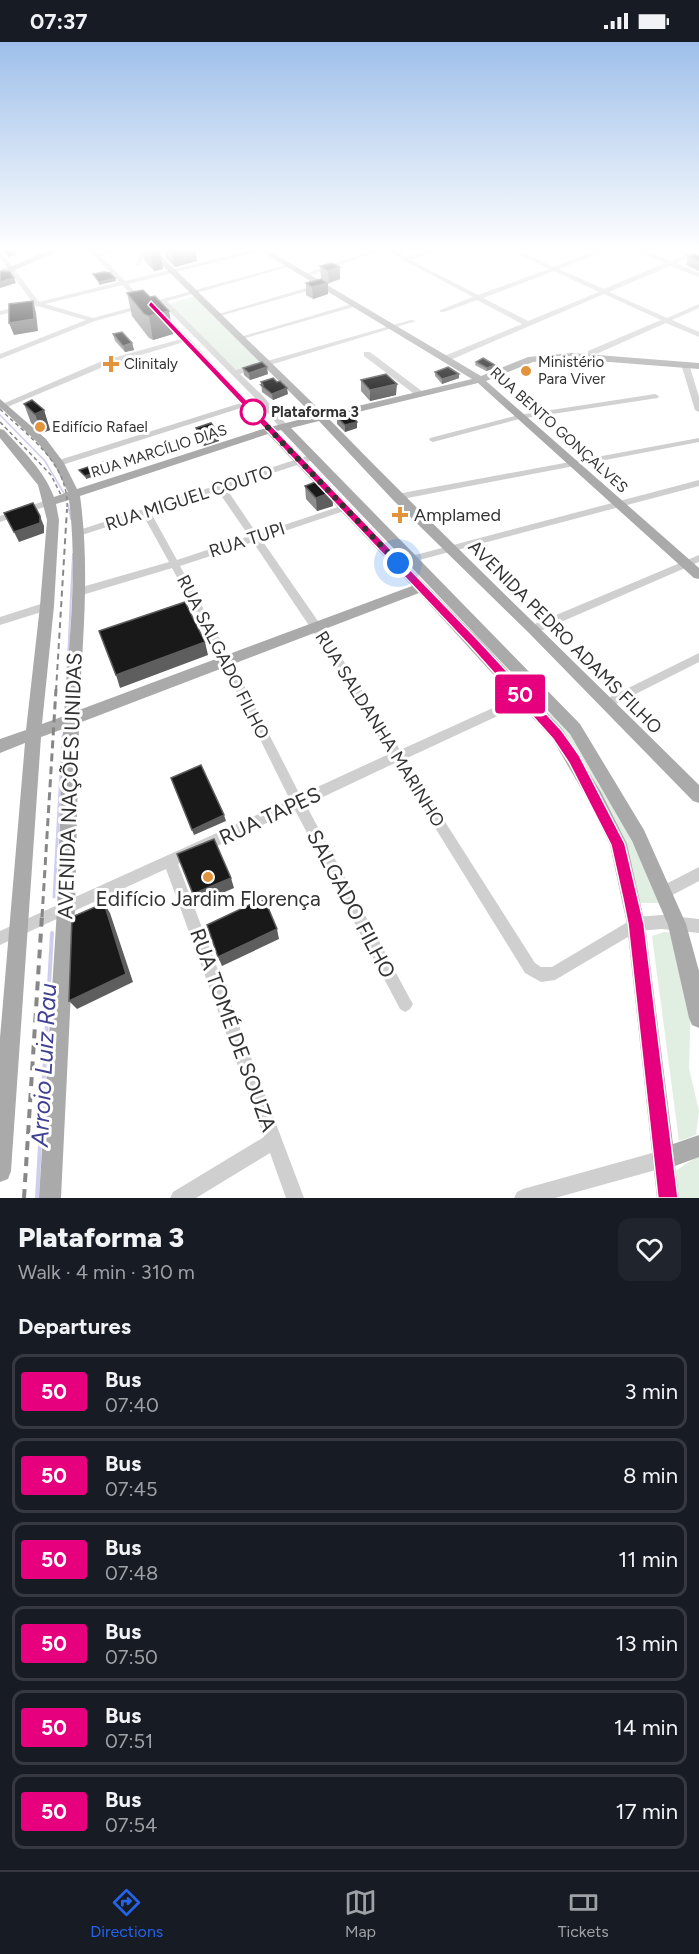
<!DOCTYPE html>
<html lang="en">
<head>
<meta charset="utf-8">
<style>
	body { margin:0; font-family:Figtree,sans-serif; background:#20242c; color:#f1f3f6; height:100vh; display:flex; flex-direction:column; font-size:22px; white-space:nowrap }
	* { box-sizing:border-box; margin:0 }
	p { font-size:20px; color:#9ea1a6 }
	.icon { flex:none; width:33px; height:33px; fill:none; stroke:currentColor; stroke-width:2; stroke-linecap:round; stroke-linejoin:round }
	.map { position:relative; height:1156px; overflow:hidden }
	.sheet { display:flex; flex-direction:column; background:#171b24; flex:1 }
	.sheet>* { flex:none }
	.badge { padding:0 12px; border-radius:4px; font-size:21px; line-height:39px }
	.you { position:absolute; width:30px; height:30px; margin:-15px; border:4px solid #fff; border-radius:50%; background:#1a73e8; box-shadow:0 0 0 9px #1a73e833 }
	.map>.badge { position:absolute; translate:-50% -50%; box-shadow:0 0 0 3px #fff }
	h2 { padding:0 18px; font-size:22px; line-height:54px }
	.round { display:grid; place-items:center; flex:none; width:63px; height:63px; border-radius:12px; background:#20242c }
	.summary { display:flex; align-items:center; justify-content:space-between; height:102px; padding:0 18px }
	h1 { font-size:28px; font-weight:800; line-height:45px }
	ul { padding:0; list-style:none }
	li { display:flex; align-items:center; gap:18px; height:75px; margin:0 12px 9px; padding:0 6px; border:3px solid #363941; border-radius:12px }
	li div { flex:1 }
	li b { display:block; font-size:22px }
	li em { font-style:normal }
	li .badge { min-width:66px; font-weight:700; text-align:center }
	.status { display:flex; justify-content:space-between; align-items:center; height:42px; padding:0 30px; background:#171b24; direction:ltr }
	.status svg { height:16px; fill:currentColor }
	.menu { display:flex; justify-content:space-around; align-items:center; height:84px; border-top:2px solid #363941; background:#171b24; font-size:16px; color:#9ea1a6 }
	.menu a { display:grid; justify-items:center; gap:3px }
	.menu .current { color:#2563eb }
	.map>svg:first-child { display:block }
	.green { fill:#e1eee2 }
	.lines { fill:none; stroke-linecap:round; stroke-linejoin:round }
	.stream-far3 { stroke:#cfcfed; stroke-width:1.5 }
	.stream-far2 { stroke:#cfcfed; stroke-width:2 }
	.stream-far1 { stroke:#cfcfed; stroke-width:3 }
	.stream { stroke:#cfcfed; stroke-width:4 }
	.minor { fill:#cfcfcf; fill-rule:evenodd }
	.major { fill:#aaa; fill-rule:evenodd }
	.rail-far3 { stroke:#878787; stroke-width:1.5; stroke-dasharray:4 3; stroke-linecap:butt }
	.rail-far2 { stroke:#878787; stroke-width:2; stroke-dasharray:6 4.5; stroke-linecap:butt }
	.rail-far1 { stroke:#878787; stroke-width:3; stroke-dasharray:8 5; stroke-linecap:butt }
	.rail { stroke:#878787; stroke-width:4; stroke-dasharray:9 7; stroke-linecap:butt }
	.wall { fill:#8c8c8c }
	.shaded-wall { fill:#5e5e5e }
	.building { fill:#191919; stroke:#5e5e5e; stroke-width:1.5 }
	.line { fill:#e6007e; stroke:#fff; stroke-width:1.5 }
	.walk { stroke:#323232; stroke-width:6; stroke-dasharray:0 10.8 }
	.poi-dot { fill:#e2943c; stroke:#fff; stroke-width:2 }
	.stop-dot { fill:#fff; stroke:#e6007e; stroke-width:3 }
	.labels { text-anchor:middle; stroke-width:6; stroke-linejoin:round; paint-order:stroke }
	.far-poi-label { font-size:15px; fill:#323232; stroke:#fff; text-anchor:start }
	.far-stop-label { font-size:15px; font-weight:bold; fill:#323232; stroke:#fff; text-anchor:start }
	.far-street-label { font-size:15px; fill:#323232; stroke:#fff }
	.street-label { font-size:18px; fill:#323232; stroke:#fff }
	.poi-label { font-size:18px; fill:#323232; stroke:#fff; text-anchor:start }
	.near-street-label { font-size:21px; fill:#323232; stroke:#fff }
	.near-poi-label { font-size:21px; fill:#323232; stroke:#fff }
	.near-water-label { font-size:24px; font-style:italic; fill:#414194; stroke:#fff }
</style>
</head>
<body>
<div class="status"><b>07:37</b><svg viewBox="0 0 49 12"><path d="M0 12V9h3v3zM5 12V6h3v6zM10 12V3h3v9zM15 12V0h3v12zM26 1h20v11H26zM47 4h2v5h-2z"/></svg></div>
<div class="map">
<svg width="699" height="1156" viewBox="0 0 699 1156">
	<rect width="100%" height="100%" fill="#fff"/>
	<g class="green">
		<path d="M196 254 263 321 237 329 168 262Z"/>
		<path d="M541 666 564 681 604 741 661 861H637L619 795Z"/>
		<path d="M664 890 676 891 691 958 689 1026 699 1069 696 1093 679 1099 652 894Z"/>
		<path d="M699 1113V1156H677L674 1130Z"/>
	</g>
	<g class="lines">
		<g class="stream-far3">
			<path d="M36 214 50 208"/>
			<path d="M0 229 5 227"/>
			<path d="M0 373 45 419 65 453"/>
			<path d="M68 462 69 468"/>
		</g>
		<g class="stream-far2">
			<path d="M69 467 71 477"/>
			<path d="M67 638 73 512"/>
		</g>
		<path class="stream-far1" d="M54 855 63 694"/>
		<path class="stream" d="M37 1156 52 891"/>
		<g class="minor">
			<path d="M89 208H95L98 211 111 208H122L101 214 125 239 253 208H264L128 242 143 259 140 261 122 243 45 262 93 276 291 222V224L167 259 236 328 411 278 416 279 240 332 263 354 287 383V387H281L257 358 161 261 95 279 0 317V312L86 278 37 264 0 273V269L33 261 0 216V210L2 211 39 260 119 240Z"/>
			<path d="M141 208H147L140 223H136Z"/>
			<path d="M373 208H382L307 234 302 233Z"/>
			<path d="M385 208H393L406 215 429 208H438L410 218 478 253 549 227 510 208H518L554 225 598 208H607L559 227 604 247 665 221 634 208H642L670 219 686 213H690V215L676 221 699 231V235L670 224 609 250 667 276 699 262V266L672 278 699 290V295L666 281 594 313H588V309L661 278 604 252 448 319H442V315L522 282 477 258 444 270H440V268L473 255ZM554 229 599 250 528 279 483 256Z"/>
			<path d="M320 242 323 244 322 245 220 274 215 273Z"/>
			<path d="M355 261 358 263 357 264 242 297 237 296Z"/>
			<path d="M162 270 189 296 273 386V390H267L244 365 62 423H56V419L241 361 184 300 108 323 0 368V363L102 319 181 297 160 273V271Z"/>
			<path d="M364 310H370L423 350V354H417L364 314Z"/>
			<path d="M682 320 689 322 699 355V370L695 368 681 322Z"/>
			<path d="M655 352 659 354 658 356 519 377 433 400 429 398 430 396 519 373Z"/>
			<path d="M699 396V400L397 458 393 455 397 452Z"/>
			<path d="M313 412 317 415 316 417 226 446 257 492 341 464H347L349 466 347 468 261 497 320 582 400 708 526 651 530 649 534 651 536 654 534 657 405 717 535 921 541 925H552L636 875 662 873 699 877V891L662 887 638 889 555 938 541 940 525 931 395 721 306 763 410 957 413 962 410 967 405 970 400 967 295 768 178 822 304 1156H286L270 1111 196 1156H170L173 1150 264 1095 166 827 0 903V889L290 758 216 608 172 526 79 554 74 550 75 547 169 520 143 473 79 494 74 491 76 489ZM218 449 249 494 177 518 151 471ZM253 500 312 588 389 712 300 753 226 608 180 524Z"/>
			<path d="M699 438V444L404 522 399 519 404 516Z"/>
			<path d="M50 457 55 460 53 462 0 480V474Z"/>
			<path d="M699 513V520L538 590H530L529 587 530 584Z"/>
			<path d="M47 560 52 564 51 567 0 583V575Z"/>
			<path d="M699 611V620L610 665 606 667 602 665 600 662 602 659Z"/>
			<path d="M699 825V839L663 858 658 856 656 851 658 846Z"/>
			<path d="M663 1108 669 1111 672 1117 669 1123 663 1126 555 1156H514L517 1150 523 1147Z"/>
		</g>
		<g class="major">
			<path d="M51 208H62L0 234V229Z"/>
			<path d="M147 208H155L324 372 472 337 259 208H268L481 334 528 315 572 311 699 321V327L572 317 533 320 486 339 699 526V537L694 536 478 341 329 377C450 501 576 621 699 743V761L693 759 529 591 393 458 319 379 291 386 580 682 644 788 686 882 699 929V986L692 983 689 976 668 883 632 799 570 692 281 388 277 389 479 597 563 688 601 750 627 802 645 882 673 1102 699 1093V1115L675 1124 679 1156H657L627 882 610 803 589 760 553 698 419 551 79 681 75 867 61 1156H39L57 867 63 687 41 695 11 1129 8 1137 0 1140V996L25 701 0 711V697L26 688 40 564 47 478 38 443 0 396V387L4 388C22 408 44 428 54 455L68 450 54 422 38 401 0 365V357L46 397 64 421 77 447 266 386 314 374ZM268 392 412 544 79 668C83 596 90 525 80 454ZM69 458C78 529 69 602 64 674L42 682 54 564 59 478 56 462Z"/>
			<path d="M676 208H685L699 218V223Z"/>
		</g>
		<g class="rail-far3">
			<path d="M0 367C30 396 70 422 67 468"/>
			<path d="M0 380 51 433 61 453"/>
		</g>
		<path class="rail-far2" d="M56 649 67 467"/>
		<path class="rail-far1" d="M42 875 56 647"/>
		<path class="rail" d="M24 1156 42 873"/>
	</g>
	<g class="wall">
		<path d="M142 208H160L163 227 154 229 145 219Z"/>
		<path d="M165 208H195L197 219 175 225 166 216Z"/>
		<path d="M688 214H699V229L686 223Z"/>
		<path d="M320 224 340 237 329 241 321 236Z"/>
		<path d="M306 241H328V252L313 257 306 253Z"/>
		<path d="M127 251 150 255 173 292 153 298 149 296 132 274Z"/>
		<path d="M113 292 132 301 134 308 125 310 115 299Z"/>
		<path d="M476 320 495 323V326L486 329 475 323Z"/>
		<path d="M243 326 268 332 250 338 244 333Z"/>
		<path d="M435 330 459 336 442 342 435 334Z"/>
		<path d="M361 338 396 353 370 359 361 349Z"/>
		<path d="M261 340 288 352 273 358 262 350Z"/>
		<path d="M24 362 44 368 50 388 42 391 31 381Z"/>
		<path d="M337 375 357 386 345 390 337 382Z"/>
		<path d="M196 386 219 399 204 404 197 396Z"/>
		<path d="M305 444 333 464 317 469 306 457Z"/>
	</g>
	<g class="shaded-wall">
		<path d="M150 208H160L163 227 154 229Z"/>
		<path d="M172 208H195L197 219 175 225Z"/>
		<path d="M15 209 16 213 8 215 6 211Z"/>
		<path d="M340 225V237L329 241 328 229Z"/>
		<path d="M14 236 16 241 0 246V240Z"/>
		<path d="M115 236 116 239 99 243V240Z"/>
		<path d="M328 241V252L313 257 312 245Z"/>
		<path d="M33 259 36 271 38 289 14 293 9 281Z"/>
		<path d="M169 269 173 292 153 298 149 274Z"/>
		<path d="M132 301 134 308 125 310 123 304Z"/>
		<path d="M495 323V326L486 329 487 326Z"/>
		<path d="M267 325 268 332 250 338 249 331Z"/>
		<path d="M459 332V336L442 342V337Z"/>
		<path d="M397 342 396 353 370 359V348Z"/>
		<path d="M287 346 288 352 273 358 272 352Z"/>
		<path d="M44 368 50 388 42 391 35 372Z"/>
		<path d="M357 380V386L345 390V383Z"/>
		<path d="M217 389 219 399 204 404 202 394Z"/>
		<path d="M107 427 108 430 86 437 85 434Z"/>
		<path d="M332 450 333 464 317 469 316 456Z"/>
		<path d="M40 474 44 484V491L19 500 14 490Z"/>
		<path d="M205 600 208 613 120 646 116 633Z"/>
		<path d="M224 773 226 779 194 793 192 788Z"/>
		<path d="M231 836 234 846 197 862 193 852Z"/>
		<path d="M104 861 110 871 133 940 77 967 69 959Z"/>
		<path d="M277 887 279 897 222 924 218 915Z"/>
	</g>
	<g class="building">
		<path d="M3 208H14L15 209 6 211Z"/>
		<path d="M694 212 699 214V219L688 214Z"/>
		<path d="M332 221 340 225 328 229 320 224Z"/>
		<path d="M2 229 10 230 14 236 0 240V230Z"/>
		<path d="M104 230 110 231 115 236 99 240 93 232Z"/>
		<path d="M321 237 328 241 312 245 306 241Z"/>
		<path d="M143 248 150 255 155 254 169 269 149 274 144 272 127 251Z"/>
		<path d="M33 259 34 277 9 281V262Z"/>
		<path d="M122 290 132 301 123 304 113 292Z"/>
		<path d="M483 316 495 323 487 326 476 320Z"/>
		<path d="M262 320 267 325 249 331 243 326Z"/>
		<path d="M448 325 459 332 442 337 435 330Z"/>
		<path d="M386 332 397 342 370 348 361 338Z"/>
		<path d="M273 336 277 340 280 339 287 346 272 352 261 343H263L261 340Z"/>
		<path d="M32 358 44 368 35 372 24 362Z"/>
		<path d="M351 372 357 380 345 383 337 375Z"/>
		<path d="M211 381 217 389 202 394 196 386Z"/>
		<path d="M103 420 107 427 85 434 79 428Z"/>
		<path d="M321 438 332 450 316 456 305 444Z"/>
		<path d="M33 461 40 474V481L14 490 4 471Z"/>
		<path d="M185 560 205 600 116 633 99 589Z"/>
		<path d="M201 723 224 773 192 788 171 736Z"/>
		<path d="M214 797 231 836 193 852 177 812Z"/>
		<path d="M264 856 277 887 218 915 207 883Z"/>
		<path d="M104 861 126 932 69 959 72 875Z"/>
	</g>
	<linearGradient id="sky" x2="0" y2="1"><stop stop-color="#9ebfea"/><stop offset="0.56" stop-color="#fff"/><stop offset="1" stop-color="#fff" stop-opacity="0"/></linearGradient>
	<rect width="699" height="370" fill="url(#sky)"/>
	<path class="line" d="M151 259 478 598 562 689 579 713 625 802 644 882 678 1156H658L628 882 623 857 611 803 569 721 553 697 470 604 148 263Z"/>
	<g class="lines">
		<path class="walk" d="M253 370 398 521"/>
	</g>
	<g class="poi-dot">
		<path d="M108 313h6v6h6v6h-6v6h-6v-6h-6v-6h6z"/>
		<circle cx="526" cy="329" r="6"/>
		<circle cx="40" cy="385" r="6"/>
		<path d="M397 464h6v6h6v6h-6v6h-6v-6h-6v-6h6z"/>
		<circle cx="208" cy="835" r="6"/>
	</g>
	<circle class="stop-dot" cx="253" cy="370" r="12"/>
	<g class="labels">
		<g class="far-poi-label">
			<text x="538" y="325">Ministério<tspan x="538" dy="17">Para Viver</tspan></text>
			<text x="124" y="327">Clinitaly</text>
			<text x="52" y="390">Edifício Rafael</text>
		</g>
		<g class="far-stop-label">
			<text x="271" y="375">Plataforma 3</text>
		</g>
		<g class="far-street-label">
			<text transform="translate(559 388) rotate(42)" y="5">RUA BENTO GONÇALVES</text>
			<text transform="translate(159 409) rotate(-18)" y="5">RUA MARCÍLIO DIAS</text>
		</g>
		<g class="street-label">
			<text transform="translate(189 456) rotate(-18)" y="6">RUA MIGUEL COUTO</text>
			<text transform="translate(247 498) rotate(-18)" y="6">RUA TUPI</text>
			<text transform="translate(565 595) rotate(45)" y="6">AVENIDA PEDRO ADAMS FILHO</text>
			<text transform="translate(223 615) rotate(63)" y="6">RUA SALGADO FILHO</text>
			<text transform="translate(380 687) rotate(58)" y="6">RUA SALDANHA MARINHO</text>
		</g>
		<g class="poi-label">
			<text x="414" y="479">Amplamed</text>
		</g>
		<g class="near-street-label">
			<text transform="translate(70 744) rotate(-88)" y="7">AVENIDA NAÇÕES UNIDAS</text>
			<text transform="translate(270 774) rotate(-25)" y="7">RUA TAPES</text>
			<text transform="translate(351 862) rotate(62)" y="7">SALGADO FILHO</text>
			<text transform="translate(233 988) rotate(70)" y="7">RUA TOMÉ DE SOUZA</text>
		</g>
		<g class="near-poi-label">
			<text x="208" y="864">Edifício Jardim Florença</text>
		</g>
		<g class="near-water-label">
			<text transform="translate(44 1023) rotate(-87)" y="8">Arroio Luiz Rau</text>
		</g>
	</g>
</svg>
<div class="you" style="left:398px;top:521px"></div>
<b class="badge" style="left:520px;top:652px;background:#e6007e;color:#fff">50</b>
</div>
<section class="sheet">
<div class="summary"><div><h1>Plataforma 3</h1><p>Walk · 4 min · 310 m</p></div><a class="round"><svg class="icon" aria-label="heart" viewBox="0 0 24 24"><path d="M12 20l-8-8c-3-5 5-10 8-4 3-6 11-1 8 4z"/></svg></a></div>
<h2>Departures</h2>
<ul>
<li><span class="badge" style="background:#e6007e;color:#fff">50</span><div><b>Bus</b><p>07:40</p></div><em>3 min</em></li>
<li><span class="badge" style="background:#e6007e;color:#fff">50</span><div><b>Bus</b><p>07:45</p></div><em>8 min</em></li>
<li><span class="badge" style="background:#e6007e;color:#fff">50</span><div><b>Bus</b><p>07:48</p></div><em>11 min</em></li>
<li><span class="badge" style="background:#e6007e;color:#fff">50</span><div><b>Bus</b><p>07:50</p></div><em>13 min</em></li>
<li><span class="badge" style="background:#e6007e;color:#fff">50</span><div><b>Bus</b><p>07:51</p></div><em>14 min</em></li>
<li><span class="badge" style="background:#e6007e;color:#fff">50</span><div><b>Bus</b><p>07:54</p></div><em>17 min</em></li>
</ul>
</section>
<nav class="menu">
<a class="current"><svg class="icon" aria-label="directions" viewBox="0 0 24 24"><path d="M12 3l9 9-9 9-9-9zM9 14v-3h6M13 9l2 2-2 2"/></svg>Directions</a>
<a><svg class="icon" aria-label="map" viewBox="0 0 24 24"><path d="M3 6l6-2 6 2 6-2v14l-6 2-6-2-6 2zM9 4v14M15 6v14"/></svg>Map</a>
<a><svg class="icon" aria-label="tickets" viewBox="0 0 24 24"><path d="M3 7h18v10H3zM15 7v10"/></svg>Tickets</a>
</nav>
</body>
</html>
